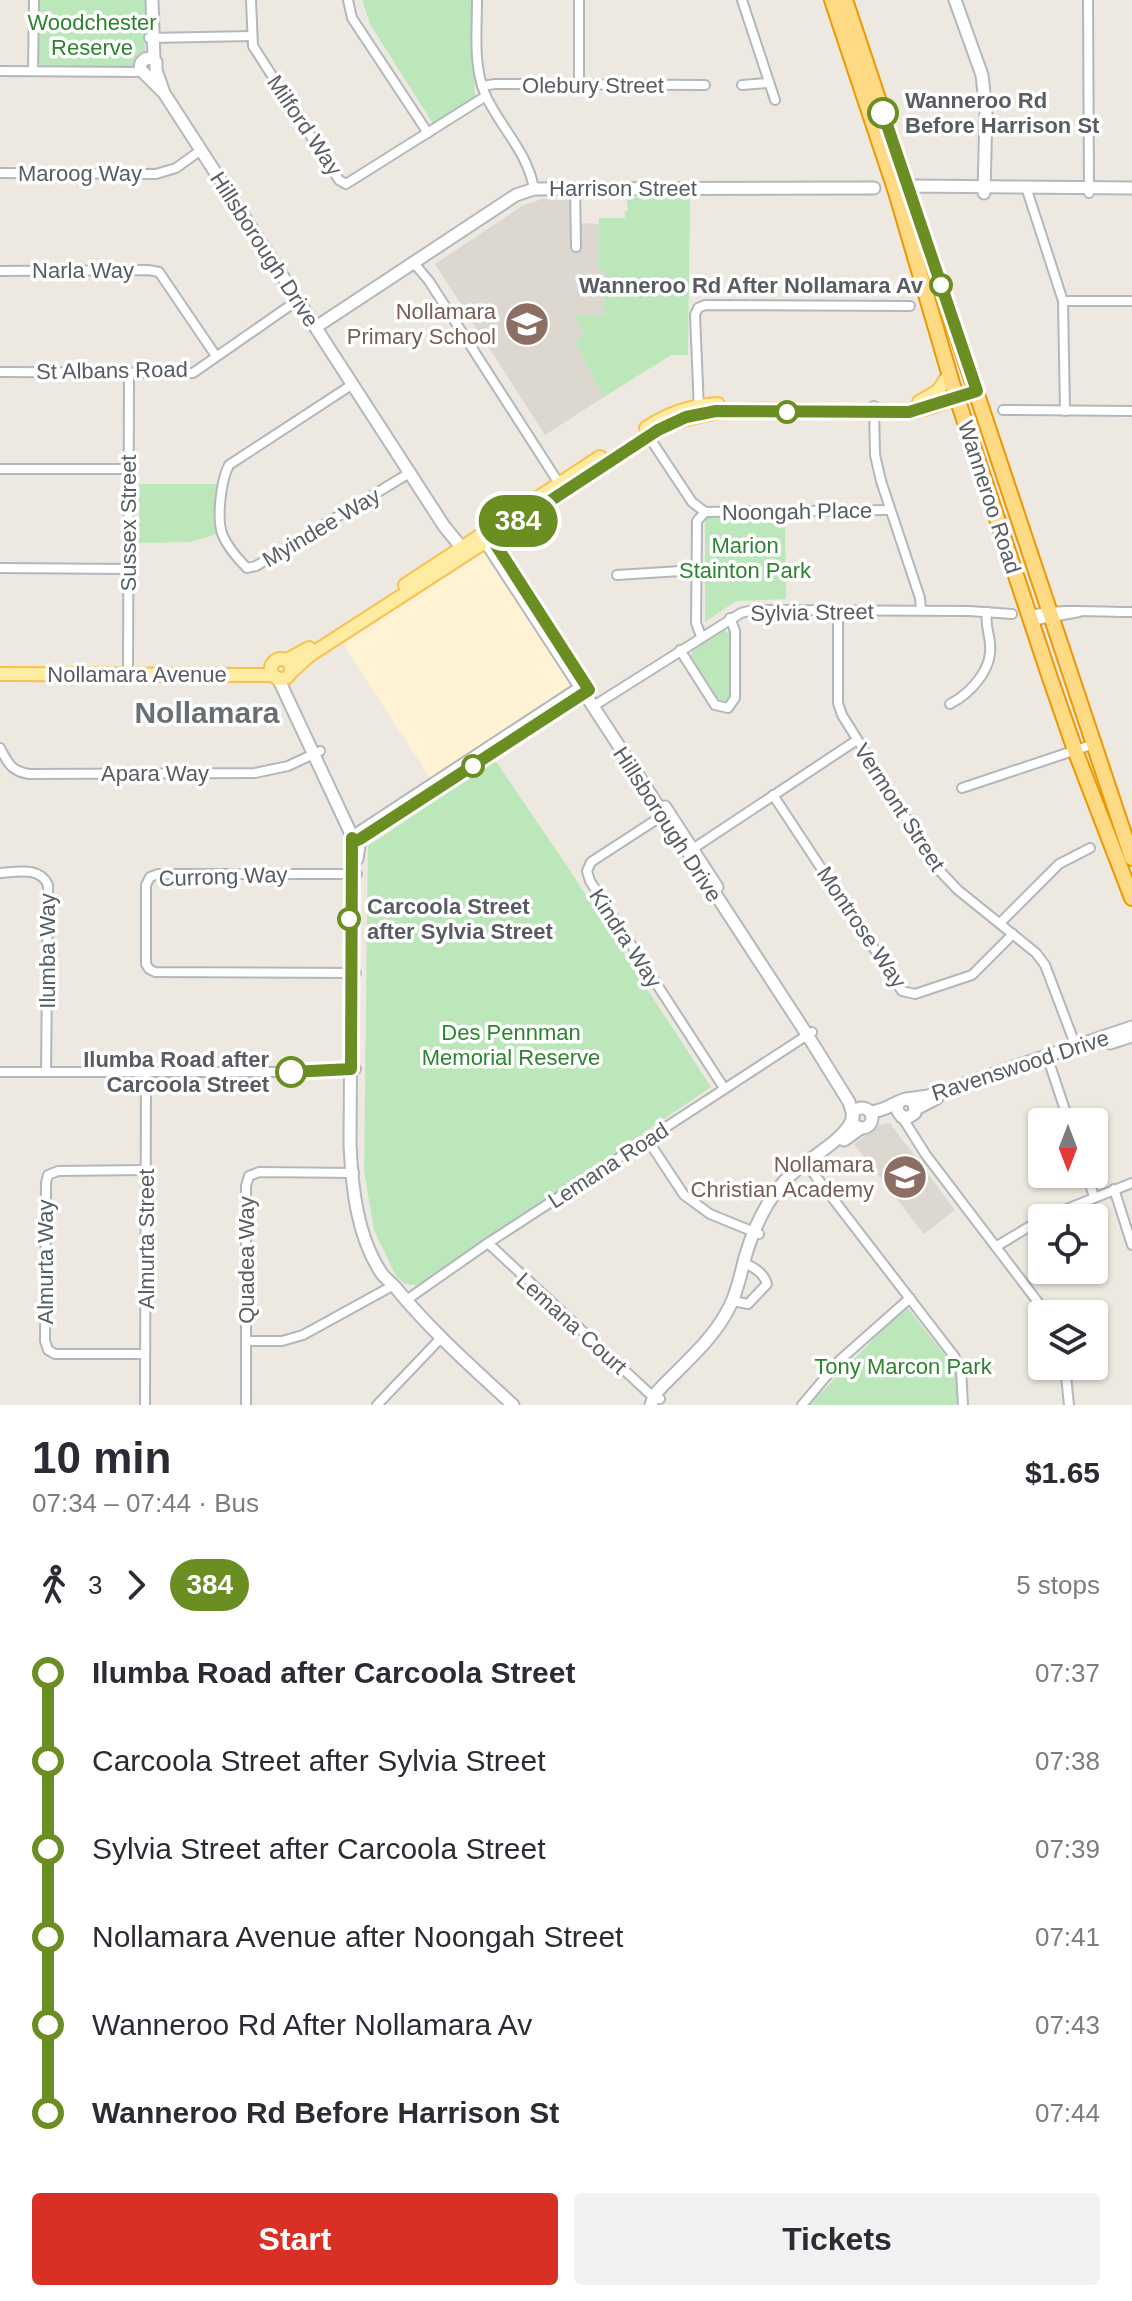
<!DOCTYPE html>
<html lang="en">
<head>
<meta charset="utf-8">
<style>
	body { margin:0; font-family:Helvetica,sans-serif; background:#f2f2f3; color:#2b2b33; height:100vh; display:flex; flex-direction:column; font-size:30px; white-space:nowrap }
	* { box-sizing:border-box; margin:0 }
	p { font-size:26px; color:#7c7c81 }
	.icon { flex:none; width:44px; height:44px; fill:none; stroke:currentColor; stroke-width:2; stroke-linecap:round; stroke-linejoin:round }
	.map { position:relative; height:1405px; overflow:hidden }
	.sheet { display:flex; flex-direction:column; background:#fff; flex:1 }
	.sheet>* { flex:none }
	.badge { padding:0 16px; border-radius:26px; font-size:28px; line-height:52px }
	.needle { width:52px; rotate:180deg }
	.buttons { position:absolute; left:1028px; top:1108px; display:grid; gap:16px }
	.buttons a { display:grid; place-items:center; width:80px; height:80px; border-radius:8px; background:#fff; box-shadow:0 2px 6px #0004; font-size:40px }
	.map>.badge { position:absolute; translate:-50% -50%; box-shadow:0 0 0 4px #fff }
	.legs { display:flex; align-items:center; gap:12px; height:88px; padding:0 32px; font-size:26px }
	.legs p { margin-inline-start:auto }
	.summary { display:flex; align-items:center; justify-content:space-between; height:136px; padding:0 32px }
	h1 { font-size:44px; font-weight:800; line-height:60px }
	.primary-button { display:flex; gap:16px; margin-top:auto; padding:16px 32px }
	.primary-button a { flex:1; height:92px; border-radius:8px; background:#d93025; color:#fff; font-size:32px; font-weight:800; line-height:92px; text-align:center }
	.primary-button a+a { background:#f2f2f3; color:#2b2b33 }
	ul { padding:0 32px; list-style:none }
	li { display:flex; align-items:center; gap:28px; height:88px; font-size:30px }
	li i { display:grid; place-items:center; width:12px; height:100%; margin:0 10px; background:currentColor }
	li i::after { content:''; width:20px; height:20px; margin:-10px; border:6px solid; border-radius:50%; background:#fff }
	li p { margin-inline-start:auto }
	li:first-child i { background:linear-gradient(#0000 50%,currentColor 0) }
	li:last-child i { background:linear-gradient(currentColor 50%,#0000 0) }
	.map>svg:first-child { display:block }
	.commercial { fill:#fff3d3 }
	.education { fill:#ddd8cf }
	.green { fill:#bce7ba }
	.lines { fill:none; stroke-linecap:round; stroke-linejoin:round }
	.street-casing { stroke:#b3b7bc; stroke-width:12 }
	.secondary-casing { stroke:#b4b8be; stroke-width:15 }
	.primary-casing { stroke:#f9c14d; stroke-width:16 }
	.highway-casing { stroke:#ed9800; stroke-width:18 }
	.street { stroke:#fff; stroke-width:8 }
	.secondary { stroke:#fff; stroke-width:11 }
	.primary { stroke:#ffeca3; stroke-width:12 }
	.highway { stroke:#ffda85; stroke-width:14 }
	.line-1-casing { stroke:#fff; stroke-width:18 }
	.line-1 { stroke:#6b8e23; stroke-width:12 }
	.stop-1-dot { fill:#fff; stroke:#6b8e23; stroke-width:4 }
	.labels { text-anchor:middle; stroke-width:7; stroke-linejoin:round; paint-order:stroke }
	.park-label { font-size:22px; fill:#2e842e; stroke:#fff }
	.street-label { font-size:22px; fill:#595d62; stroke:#fff }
	.stop-label { font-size:22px; font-weight:bold; fill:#595d62; stroke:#fff; text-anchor:start }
	.education-label { font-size:22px; fill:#785e54; stroke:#fff; text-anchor:end }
	.district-label { font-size:30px; font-weight:bold; fill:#6a6f74; stroke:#fff }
</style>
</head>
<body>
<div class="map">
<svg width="1132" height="1405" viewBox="0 0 1132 1405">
	<rect width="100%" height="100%" fill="#ede9e0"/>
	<path class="commercial" d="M484 552 570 681 569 686 430 778 343 644Z"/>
	<g class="education">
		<path d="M542 199 580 201 581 223 599 224 598 269H605L604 317 574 316 584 331 575 343 604 397 545 435 435 264 522 206Z"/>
		<path d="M890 1123 955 1210 924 1234 854 1144 880 1125Z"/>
	</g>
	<g class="green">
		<path d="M39 0H147L145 54 131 67 115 69 41 66 36 56Z"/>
		<path d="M362 0H473L475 99 434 125 370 24Z"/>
		<path d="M626 197H690L688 355H671L604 397 575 343 584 331 573 315 604 316 605 270 598 269 599 218H625V211H628Z"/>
		<path d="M139 484H218L217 534 190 542 139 543Z"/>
		<path d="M785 517 786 599 736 601 705 622V518Z"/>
		<path d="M724 630 729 633 730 696 726 701 719 700 691 656 692 651Z"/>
		<path d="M495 760 567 866 711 1087 435 1275 416 1285 405 1284 396 1276 374 1230 364 1171 368 846Z"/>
		<path d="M906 1306 958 1372V1405H809Z"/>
	</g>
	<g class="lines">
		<g class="street-casing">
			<g id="street">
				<path d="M251 0 253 46 339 180 346 184 486 96"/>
				<path d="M348 0 352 18 428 133"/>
				<path d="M477 0C477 31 473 65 485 94 499 126 528 152 534 189"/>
				<path d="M579 0V86"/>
				<path d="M742 0 775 100"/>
				<path d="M1088 0 1089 193"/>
				<path d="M149 38 252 36"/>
				<path d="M0 71 142 72"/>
				<path d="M33 71 34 0"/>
				<path d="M742 85 768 83"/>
				<path d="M482 86 495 84 705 85"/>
				<path d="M0 173 156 174 176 168 201 150"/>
				<path d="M575 187 576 247"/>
				<path d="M1026 187 1063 301 1065 411"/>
				<path d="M413 262 429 281 562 488"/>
				<path d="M0 271 148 270 159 272 216 356"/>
				<path d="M1063 301H1132"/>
				<path d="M0 372 193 373 298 300"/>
				<path d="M353 384 229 465C221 480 216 520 223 536 228 547 238 559 247 568L256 566 411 472"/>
				<path d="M874 406 875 455 881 481 920 598 921 610"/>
				<path d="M699 410 695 315 698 308 705 305 910 306"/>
				<path d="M1003 410 1132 411"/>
				<path d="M647 434 692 502 705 512 697 521 696 623 701 636"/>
				<path d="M0 469H128"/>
				<path d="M705 512 890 510"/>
				<path d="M0 568 128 569"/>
				<path d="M617 575 696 570"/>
				<path d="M838 610V703L842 715 939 870 958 890 1036 953 1045 965 1078 1052"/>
				<path d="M1030 615C1064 608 1097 612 1132 612"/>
				<path d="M1031 621 1079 612"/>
				<path d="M680 650 715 705 728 708 735 698V631L730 618"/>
				<path d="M128 673 129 372"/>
				<path d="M950 704C971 693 993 669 990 644 989 632 985 624 987 612"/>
				<path d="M592 707 741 613 753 610 969 611 1012 614"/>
				<path d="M0 748C8 763 11 771 29 774L255 773 288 766 320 751"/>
				<path d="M962 788 1094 744"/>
				<path d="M773 795 902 991 915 994 972 975 1013 934"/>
				<path d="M668 812 591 862 587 871 590 881 724 1088"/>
				<path d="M359 831 585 683"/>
				<path d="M361 838 589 690"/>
				<path d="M691 850 857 740"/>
				<path d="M0 873C17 872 40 866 48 885L46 1072"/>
				<path d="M1000 923 1059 864 1090 848"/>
				<path d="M356 973 155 972 149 969 146 964V885L150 877 158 874H357"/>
				<path d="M1047 1056 1069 1122"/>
				<path d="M0 1072H317L356 1069"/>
				<path d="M902 1117 926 1155 1047 1314"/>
				<path d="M647 1139 684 1195 710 1214 759 1234"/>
				<path d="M804 1161 954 1356 961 1369 963 1405"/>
				<path d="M1086 1174 1094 1196"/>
				<path d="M1114 1189 1132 1245"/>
				<path d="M1044 1218 1132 1183"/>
				<path d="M488 1243 651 1395 660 1399"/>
				<path d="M997 1246 1042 1219"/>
				<path d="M405 1301 488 1243 812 1032"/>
				<path d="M733 1301 748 1304 767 1284C764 1273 754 1267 744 1263"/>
				<path d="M246 1341H282L303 1335 394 1285"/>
				<path d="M145 1354H55L48 1350 45 1341 46 1183 48 1175 58 1171 146 1170"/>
				<path d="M1065 1366 1069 1405"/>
				<path d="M145 1405 146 1072"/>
				<path d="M246 1405V1186L249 1176 259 1172 354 1173"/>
				<path d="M377 1405 440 1339"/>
				<path d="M802 1405 840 1360 910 1298"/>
			</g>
		</g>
		<g class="secondary-casing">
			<g id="secondary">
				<path d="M152 0 154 60"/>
				<path d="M955 0 982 75 986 112 984 193"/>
				<path d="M164 93 140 69 141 63 145 59 151 58 156 62V70L164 93 444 526 466 553"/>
				<path d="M901 190 912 186 1132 188"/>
				<path d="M316 327 516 195 534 189 874 188"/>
				<path d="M482 536 808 1036 849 1102 853 1115"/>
				<path d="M278 678 351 834"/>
				<path d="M665 807 717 887"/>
				<path d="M352 838 350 1144C352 1188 357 1237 382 1274 386 1279 392 1283 395 1287 431 1331 472 1367 513 1405"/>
				<path d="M357 859 360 839"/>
				<path d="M1110 1043 1132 1036"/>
				<path d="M907 1099 928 1096 1132 1027"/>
				<circle cx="862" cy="1118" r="10"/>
				<path d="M916 1109 937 1098"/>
				<path d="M870 1112C888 1111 894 1101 907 1099L914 1102 915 1113 909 1117H902L897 1110 898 1103"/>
				<path d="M844 1140 861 1128"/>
				<path d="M651 1405 655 1394C681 1366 713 1341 730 1306 738 1290 741 1272 746 1254 754 1228 765 1204 782 1184 801 1160 842 1145 853 1118"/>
			</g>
		</g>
		<g class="primary-casing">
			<g id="primary">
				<path d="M919 402 938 391 950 373"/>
				<path d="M646 428C669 413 691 405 718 404"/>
				<path d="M405 585 600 457"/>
				<circle cx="281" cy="669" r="10"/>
				<path d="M287 660 309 648"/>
				<path d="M291 672 310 655 658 430C730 394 827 418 906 412 930 410 954 398 977 391"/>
				<path d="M0 674 273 675"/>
			</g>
		</g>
		<g class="highway-casing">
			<g id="highway">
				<path d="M832 0 896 192 952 383 1050 678 1075 750 1132 898"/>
				<path d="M845 0 1132 858"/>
			</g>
		</g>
		<use href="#street" class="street"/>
		<use href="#secondary" class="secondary"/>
		<use href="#primary" class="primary"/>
		<use href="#highway" class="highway"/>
	</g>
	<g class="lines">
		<g class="line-1-casing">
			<path id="line-1" d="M291 1072 351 1069 352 838 355 841 360 839 589 690 492 539 658 430 686 417 716 411 909 412 977 391 883 113"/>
		</g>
		<use href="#line-1" class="line-1"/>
	</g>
	<defs>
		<g id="school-disc" transform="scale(2.3)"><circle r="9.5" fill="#8d6e63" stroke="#fff"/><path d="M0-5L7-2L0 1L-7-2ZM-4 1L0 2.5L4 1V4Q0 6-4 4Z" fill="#fff"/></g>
	</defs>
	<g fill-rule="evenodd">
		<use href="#school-disc" x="527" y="324"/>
		<use href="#school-disc" x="905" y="1177"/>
	</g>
	<g class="stop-1-dot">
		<circle cx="883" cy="113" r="14"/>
		<circle cx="941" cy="285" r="10"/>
		<circle cx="787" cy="412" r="10"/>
		<circle cx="473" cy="766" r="10"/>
		<circle cx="349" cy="919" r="10"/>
		<circle cx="291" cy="1072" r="14"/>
	</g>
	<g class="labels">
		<g class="park-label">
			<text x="92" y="30">Woodchester<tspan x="92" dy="25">Reserve</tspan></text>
			<text x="745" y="553">Marion<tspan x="745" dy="25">Stainton Park</tspan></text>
			<text x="511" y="1040">Des Pennman<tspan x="511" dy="25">Memorial Reserve</tspan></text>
			<text x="903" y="1374">Tony Marcon Park</text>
		</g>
		<g class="street-label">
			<text x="593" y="93">Olebury Street</text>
			<text transform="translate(305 125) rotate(56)" y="8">Milford Way</text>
			<text x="80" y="181">Maroog Way</text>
			<text x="623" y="196">Harrison Street</text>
			<text transform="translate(265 249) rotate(57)" y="8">Hillsborough Drive</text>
			<text x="83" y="278">Narla Way</text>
			<text transform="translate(112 370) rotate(-1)" y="8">St Albans Road</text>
			<text transform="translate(990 497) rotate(72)" y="8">Wanneroo Road</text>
			<text transform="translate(797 511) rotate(-1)" y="8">Noongah Place</text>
			<text transform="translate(128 523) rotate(-90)" y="8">Sussex Street</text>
			<text transform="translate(321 527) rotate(-31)" y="8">Myindee Way</text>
			<text transform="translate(812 612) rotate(-1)" y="8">Sylvia Street</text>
			<text x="137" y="682">Nollamara Avenue</text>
			<text x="155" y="781">Apara Way</text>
			<text transform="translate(900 807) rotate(57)" y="8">Vermont Street</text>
			<text transform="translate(668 824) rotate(57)" y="8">Hillsborough Drive</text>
			<text transform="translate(223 876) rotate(-2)" y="8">Currong Way</text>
			<text transform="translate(862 927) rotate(56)" y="8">Montrose Way</text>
			<text transform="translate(626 938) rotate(57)" y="8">Kindra Way</text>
			<text transform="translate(47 951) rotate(-90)" y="8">Ilumba Way</text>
			<text transform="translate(1020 1065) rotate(-18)" y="8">Ravenswood Drive</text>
			<text transform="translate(608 1165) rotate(-33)" y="8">Lemana Road</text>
			<text transform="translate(146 1239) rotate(-90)" y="8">Almurta Street</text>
			<text transform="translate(246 1260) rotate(-90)" y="8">Quadea Way</text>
			<text transform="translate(45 1262) rotate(-90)" y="8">Almurta Way</text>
			<text transform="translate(572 1323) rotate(42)" y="8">Lemana Court</text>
		</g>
		<g class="stop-label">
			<text x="905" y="108">Wanneroo Rd<tspan x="905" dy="25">Before Harrison St</tspan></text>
			<text x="923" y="293" text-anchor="end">Wanneroo Rd After Nollamara Av</text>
			<text x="367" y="914">Carcoola Street<tspan x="367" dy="25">after Sylvia Street</tspan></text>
			<text x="269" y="1067" text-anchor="end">Ilumba Road after<tspan x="269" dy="25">Carcoola Street</tspan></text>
		</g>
		<g class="education-label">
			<text x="496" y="319">Nollamara<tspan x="496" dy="25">Primary School</tspan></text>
			<text x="874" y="1172">Nollamara<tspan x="874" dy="25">Christian Academy</tspan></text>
		</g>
		<g class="district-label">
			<text x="207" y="723">Nollamara</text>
		</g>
	</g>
</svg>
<div class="buttons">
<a><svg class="needle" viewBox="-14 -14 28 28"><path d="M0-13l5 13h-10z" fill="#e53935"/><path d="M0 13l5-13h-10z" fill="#7c7c81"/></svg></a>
<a><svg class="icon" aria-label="locate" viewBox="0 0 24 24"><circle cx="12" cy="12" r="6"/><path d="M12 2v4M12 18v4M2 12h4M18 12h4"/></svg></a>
<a><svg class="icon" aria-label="layers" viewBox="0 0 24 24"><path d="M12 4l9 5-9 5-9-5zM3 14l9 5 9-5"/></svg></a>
</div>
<b class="badge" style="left:518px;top:521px;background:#6b8e23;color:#fff">384</b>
</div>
<section class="sheet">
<div class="summary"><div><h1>10 min</h1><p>07:34 – 07:44 · Bus</p></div><b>$1.65</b></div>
<div class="legs"><svg class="icon" aria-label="walk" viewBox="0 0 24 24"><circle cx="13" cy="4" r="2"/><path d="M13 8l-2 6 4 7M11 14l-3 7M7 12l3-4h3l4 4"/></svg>3<svg class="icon" aria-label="forward" viewBox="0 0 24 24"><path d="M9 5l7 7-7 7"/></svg><b class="badge" style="background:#6b8e23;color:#fff">384</b><p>5 stops</p></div>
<ul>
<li><i style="color:#6b8e23"></i><b>Ilumba Road after Carcoola Street</b><p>07:37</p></li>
<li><i style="color:#6b8e23"></i><span>Carcoola Street after Sylvia Street</span><p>07:38</p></li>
<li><i style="color:#6b8e23"></i><span>Sylvia Street after Carcoola Street</span><p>07:39</p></li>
<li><i style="color:#6b8e23"></i><span>Nollamara Avenue after Noongah Street</span><p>07:41</p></li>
<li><i style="color:#6b8e23"></i><span>Wanneroo Rd After Nollamara Av</span><p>07:43</p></li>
<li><i style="color:#6b8e23"></i><b>Wanneroo Rd Before Harrison St</b><p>07:44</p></li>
</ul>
<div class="primary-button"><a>Start</a><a>Tickets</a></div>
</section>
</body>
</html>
